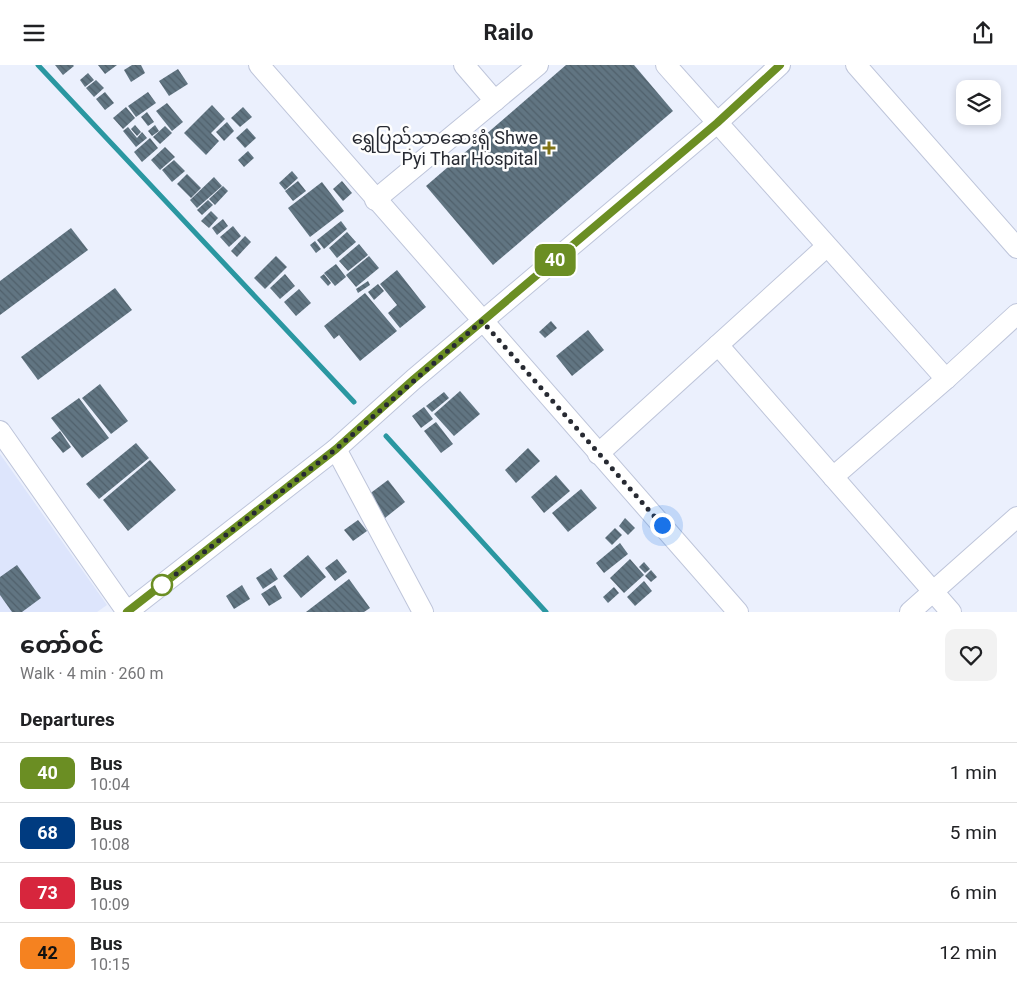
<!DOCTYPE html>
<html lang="en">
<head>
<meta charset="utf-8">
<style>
	body { margin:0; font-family:Roboto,"Noto Sans Myanmar",sans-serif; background:#f2f2f2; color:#202124; height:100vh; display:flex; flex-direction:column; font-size:19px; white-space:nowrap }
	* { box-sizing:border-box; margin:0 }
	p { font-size:16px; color:#757577 }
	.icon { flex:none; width:28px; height:28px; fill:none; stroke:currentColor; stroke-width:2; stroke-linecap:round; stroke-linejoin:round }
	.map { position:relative; height:547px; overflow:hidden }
	.details { display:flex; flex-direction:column; background:#fff; flex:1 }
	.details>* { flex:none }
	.badge { padding:0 10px; border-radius:8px; font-size:18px; line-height:32px }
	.fabs { position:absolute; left:956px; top:15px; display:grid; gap:10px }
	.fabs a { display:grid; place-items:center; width:45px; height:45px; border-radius:10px; background:#fff; box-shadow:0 2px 8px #0003; font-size:25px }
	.you { position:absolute; width:25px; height:25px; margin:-12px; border:4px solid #fff; border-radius:50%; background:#1a73e8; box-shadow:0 0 0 8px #1a73e833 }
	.map>.badge { position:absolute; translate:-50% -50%; box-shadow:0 0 0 2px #fff }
	h2 { padding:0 20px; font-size:19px; line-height:45px }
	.round { display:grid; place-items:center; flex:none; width:52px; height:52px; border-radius:10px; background:#f2f2f2 }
	.headline { display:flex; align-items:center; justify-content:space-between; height:85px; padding:0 20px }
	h1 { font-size:24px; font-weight:700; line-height:38px }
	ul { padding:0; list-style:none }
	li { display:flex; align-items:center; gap:15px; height:60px; padding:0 20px; border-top:1px solid #e0e0e0 }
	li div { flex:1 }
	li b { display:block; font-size:19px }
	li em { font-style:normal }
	li .badge { min-width:55px; font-weight:700; text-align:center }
	header { display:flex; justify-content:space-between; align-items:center; height:65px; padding:0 20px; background:#fff; font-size:22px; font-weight:700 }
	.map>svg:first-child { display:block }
	.built { fill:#dde5fc }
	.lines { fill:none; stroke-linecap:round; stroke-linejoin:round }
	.stream { stroke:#2a97a1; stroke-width:5 }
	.building { fill:url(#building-back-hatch) }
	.minor-casing { stroke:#bec5da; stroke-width:22 }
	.minor { stroke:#fff; stroke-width:20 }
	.line-casing { stroke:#fff; stroke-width:11 }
	.line { stroke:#6b8e23; stroke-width:8 }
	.walk { stroke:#272a32; stroke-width:5; stroke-dasharray:0 9 }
	.poi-dot { fill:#817416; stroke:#fefefe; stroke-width:2 }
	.stop-dot { fill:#fff; stroke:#6b8e23; stroke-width:2.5 }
	.labels { text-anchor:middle; stroke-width:5; stroke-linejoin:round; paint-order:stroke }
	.poi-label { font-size:18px; fill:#272a32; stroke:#fefefe; text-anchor:end }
</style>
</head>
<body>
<header><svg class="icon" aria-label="menu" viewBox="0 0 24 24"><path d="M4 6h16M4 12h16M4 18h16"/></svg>Railo<svg class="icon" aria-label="share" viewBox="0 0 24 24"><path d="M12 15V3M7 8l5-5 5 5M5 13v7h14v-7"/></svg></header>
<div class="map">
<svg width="1017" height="547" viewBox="0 0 1017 547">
	<defs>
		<pattern id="building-back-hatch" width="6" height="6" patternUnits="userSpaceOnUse" patternTransform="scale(1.25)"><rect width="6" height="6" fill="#617582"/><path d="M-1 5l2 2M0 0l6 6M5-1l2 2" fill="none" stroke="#50606b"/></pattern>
	</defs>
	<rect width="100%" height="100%" fill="#ebf0fd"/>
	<path class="built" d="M0 389 107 540 97 547H0Z"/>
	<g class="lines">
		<g class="stream">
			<path d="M38 0 354 337"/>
			<path d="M386 371 546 547"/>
		</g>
	</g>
	<g class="building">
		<path d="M55 0H73L74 1 63 10Z"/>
		<path d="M98 0H117L105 9Z"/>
		<path d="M132 0H141L145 8 131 17 124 5Z"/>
		<path d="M566 0H634L673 46 493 200 426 121Z"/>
		<path d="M178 4 188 19 169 31 159 16Z"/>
		<path d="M88 8 94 15 85 22 80 15Z"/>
		<path d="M96 15 104 23 94 32 86 23Z"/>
		<path d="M105 27 114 38 105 45 96 34Z"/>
		<path d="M148 27 156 38 136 52 128 41Z"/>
		<path d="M167 38 183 57 172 66 156 46Z"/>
		<path d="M212 40 225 54 211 68 219 76 206 90 184 68Z"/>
		<path d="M126 42 135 53 123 64 113 53Z"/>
		<path d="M243 42 252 52 240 62 231 53Z"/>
		<path d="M147 47 154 57 148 61 141 52Z"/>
		<path d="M227 57 234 66 224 76 216 67Z"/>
		<path d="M135 60 141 67 137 71 131 64Z"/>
		<path d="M155 60 159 66 152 71 148 66Z"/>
		<path d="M165 61 172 68 160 79 153 72Z"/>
		<path d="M128 62 137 73 142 67 147 73 136 82 123 66Z"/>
		<path d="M247 63 256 73 245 83 236 73Z"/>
		<path d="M150 73 158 83 142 97 134 87Z"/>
		<path d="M165 82 175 92 160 105 151 95Z"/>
		<path d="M248 86 254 93 244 102 238 95Z"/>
		<path d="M174 95 185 106 172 117 162 105Z"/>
		<path d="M292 106 298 113 285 125 279 118Z"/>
		<path d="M187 109 201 123 191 133 177 119Z"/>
		<path d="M214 112 222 121 197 143 190 135Z"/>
		<path d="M298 116 306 126 293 136 285 126Z"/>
		<path d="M342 116 352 128 343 136 333 124Z"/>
		<path d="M322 117 344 146 310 172 288 143Z"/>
		<path d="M223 121 228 126 215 140 209 134Z"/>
		<path d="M208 135 213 140 202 150 197 145Z"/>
		<path d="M211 146 218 153 209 163 201 156Z"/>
		<path d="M223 154 228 161 217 170 212 163Z"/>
		<path d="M341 156 347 164 324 184 317 175Z"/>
		<path d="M233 161 241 171 229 182 220 172Z"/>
		<path d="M71 163 88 185 0 250V216Z"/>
		<path d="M347 167 356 177 337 193 329 183Z"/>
		<path d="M245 171 251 177 237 192 231 186Z"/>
		<path d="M315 176 321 184 316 188 310 180Z"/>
		<path d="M359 179 368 190 348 206 339 196Z"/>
		<path d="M276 191 287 202 265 224 254 213Z"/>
		<path d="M369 191 379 203 356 222 346 210Z"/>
		<path d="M336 199 346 212 335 221 324 208Z"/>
		<path d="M397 205 426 242 400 263 388 248 397 240 380 219Z"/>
		<path d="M285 209 295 221 280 234 270 223Z"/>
		<path d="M324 209 331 218 328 221 320 212Z"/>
		<path d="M368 216 370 220 358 228 356 224Z"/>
		<path d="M378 219 384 226 374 235 368 227Z"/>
		<path d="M115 223 132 245 38 315 21 292Z"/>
		<path d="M299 224 311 238 296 251 284 237Z"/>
		<path d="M365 228 397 266 360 296 339 270 334 274 324 261Z"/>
		<path d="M551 256 557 263 545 273 539 267Z"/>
		<path d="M588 265 604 285 572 311 556 291Z"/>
		<path d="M100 319 128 356 111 369 82 333Z"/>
		<path d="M460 326 480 349 454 371 434 349Z"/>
		<path d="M444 327 449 333 432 347 426 341Z"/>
		<path d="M79 333 109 373 82 393 51 353Z"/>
		<path d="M424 342 433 354 421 363 412 351Z"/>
		<path d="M436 357 453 379 441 388 424 366Z"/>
		<path d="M60 366 71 382 63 388 51 373Z"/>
		<path d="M136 378 149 393 99 434 86 419Z"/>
		<path d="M528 383 540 396 516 418 505 405Z"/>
		<path d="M150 395 176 425 128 466 103 435Z"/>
		<path d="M556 410 570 426 544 448 531 432Z"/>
		<path d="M388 415 405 437 385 453 368 430Z"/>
		<path d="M581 424 597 443 568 467 552 448Z"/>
		<path d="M625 453 635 463 628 470 619 461Z"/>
		<path d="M358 455 367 466 353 476 344 465Z"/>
		<path d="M615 463 622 470 612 480 605 473Z"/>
		<path d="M620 478 628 489 604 508 596 498Z"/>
		<path d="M308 490 326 512 301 533 283 511Z"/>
		<path d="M337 494 347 507 335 516 325 503Z"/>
		<path d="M630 494 644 510 624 528 610 513Z"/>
		<path d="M644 497 650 504 645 508 639 502Z"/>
		<path d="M17 500 41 533 22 547H12L0 530V512Z"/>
		<path d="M271 503 278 514 263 524 256 513Z"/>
		<path d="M651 505 657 512 651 517 645 511Z"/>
		<path d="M349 514 370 543 364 547H306Z"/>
		<path d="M644 516 652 526 635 541 627 532Z"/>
		<path d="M242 520 250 534 234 544 226 531Z"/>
		<path d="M275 520 282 533 269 541 261 529Z"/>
		<path d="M614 522 619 528 608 538 603 532Z"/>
	</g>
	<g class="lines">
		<g class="minor-casing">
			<g id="minor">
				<path d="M259 0 738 547"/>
				<path d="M464 0 495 36"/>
				<path d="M666 0 946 314"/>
				<path d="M856 0 1017 183"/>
				<path d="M375 135 538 0"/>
				<path d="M718 280 951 547"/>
				<path d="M0 366 127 547"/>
				<path d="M336 384 423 547"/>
				<path d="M598 389 826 182"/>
				<path d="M833 412 946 314 1017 249"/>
				<path d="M127 547 336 384 414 314 717 58 780 0"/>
				<path d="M910 547 1017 452"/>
			</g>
		</g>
		<use href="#minor" class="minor"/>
	</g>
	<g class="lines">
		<g class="line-casing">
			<path id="line" d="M127 547 336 384 414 314 717 58 780 0"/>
		</g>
		<use href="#line" class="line"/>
		<path class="walk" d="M162 520 336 384 482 256 662 460"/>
	</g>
	<path class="poi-dot" d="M546.5 75.5h5v5h5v5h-5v5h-5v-5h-5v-5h5z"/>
	<circle class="stop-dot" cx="162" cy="520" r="10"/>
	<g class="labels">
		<g class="poi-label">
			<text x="538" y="79">ရွှေပြည်သာဆေးရုံ Shwe<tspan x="538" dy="21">Pyi Thar Hospital</tspan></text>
		</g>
	</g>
</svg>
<div class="fabs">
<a><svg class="icon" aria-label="layers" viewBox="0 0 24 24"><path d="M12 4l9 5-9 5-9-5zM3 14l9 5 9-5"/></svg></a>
</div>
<div class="you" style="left:662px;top:460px"></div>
<b class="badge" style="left:555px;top:195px;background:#6b8e23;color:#fff">40</b>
</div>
<section class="details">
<div class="headline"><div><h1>တော်ဝင်</h1><p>Walk · 4 min · 260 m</p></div><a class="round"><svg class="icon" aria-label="heart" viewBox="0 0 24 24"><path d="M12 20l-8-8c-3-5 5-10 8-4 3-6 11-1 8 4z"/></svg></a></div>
<h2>Departures</h2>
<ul>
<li><span class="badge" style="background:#6b8e23;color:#fff">40</span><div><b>Bus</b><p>10:04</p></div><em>1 min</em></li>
<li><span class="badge" style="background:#003b80;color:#fff">68</span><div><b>Bus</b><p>10:08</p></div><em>5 min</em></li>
<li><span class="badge" style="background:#d7263d;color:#fff">73</span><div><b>Bus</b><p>10:09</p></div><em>6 min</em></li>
<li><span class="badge" style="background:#f58220;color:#111">42</span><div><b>Bus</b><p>10:15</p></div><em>12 min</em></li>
</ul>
</section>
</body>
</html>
